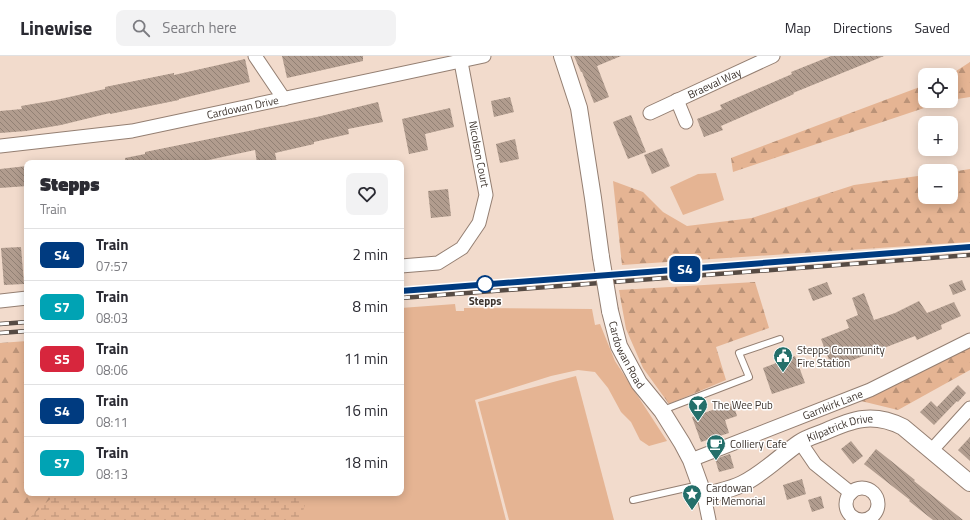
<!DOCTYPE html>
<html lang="en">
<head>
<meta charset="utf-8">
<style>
	body { margin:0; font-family:"Titillium Web",sans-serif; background:#f2f2f3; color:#2b2b33; height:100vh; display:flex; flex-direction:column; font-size:15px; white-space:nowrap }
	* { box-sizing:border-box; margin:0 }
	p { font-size:13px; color:#7c7c81 }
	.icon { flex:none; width:22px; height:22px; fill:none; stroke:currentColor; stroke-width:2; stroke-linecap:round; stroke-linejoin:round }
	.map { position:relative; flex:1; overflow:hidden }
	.drawer { position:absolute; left:24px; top:104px; width:380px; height:336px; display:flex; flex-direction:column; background:#fff; border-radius:8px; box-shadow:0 2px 10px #0003 }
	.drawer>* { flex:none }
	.badge { padding:0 8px; border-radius:6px; font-size:14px; line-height:26px }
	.buttons { position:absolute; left:918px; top:12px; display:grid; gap:8px }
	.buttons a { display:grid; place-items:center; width:40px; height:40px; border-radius:8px; background:#fff; box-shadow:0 2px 10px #0003; font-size:20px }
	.map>.badge { position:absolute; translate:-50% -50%; box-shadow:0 0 0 2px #fff }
	.round { display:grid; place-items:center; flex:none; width:42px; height:42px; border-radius:8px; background:#f2f2f3 }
	.head { display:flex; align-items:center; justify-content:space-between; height:68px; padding:0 16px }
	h1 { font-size:19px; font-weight:800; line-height:30px }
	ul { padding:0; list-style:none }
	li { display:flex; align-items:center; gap:12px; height:52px; padding:0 16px; border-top:1px solid #e1e1e2 }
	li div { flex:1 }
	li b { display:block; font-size:15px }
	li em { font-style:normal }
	li .badge { min-width:44px; font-weight:700; text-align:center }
	header { display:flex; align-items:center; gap:24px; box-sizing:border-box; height:56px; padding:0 20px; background:#fff; border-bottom:1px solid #e1e1e2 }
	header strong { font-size:19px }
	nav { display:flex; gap:22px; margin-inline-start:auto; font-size:14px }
	.search { width:280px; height:36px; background:#f2f2f3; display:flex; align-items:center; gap:10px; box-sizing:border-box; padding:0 14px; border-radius:8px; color:#7c7c81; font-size:15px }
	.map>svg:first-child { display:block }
	.green { fill:#e5b493 }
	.forest { fill:url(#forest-firs) }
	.wetland { fill:url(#wetland-marsh) }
	.building { fill:url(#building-back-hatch) }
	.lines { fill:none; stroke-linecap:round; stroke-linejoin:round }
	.service-casing { stroke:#947f72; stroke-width:8 }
	.minor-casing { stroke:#947f72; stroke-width:15 }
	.tertiary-casing { stroke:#947f72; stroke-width:18 }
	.service { stroke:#fff; stroke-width:6 }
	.minor { stroke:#fff; stroke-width:13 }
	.tertiary { stroke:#fff; stroke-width:16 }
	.rail-casing { stroke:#564b44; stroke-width:4.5 }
	.rail { stroke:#fff; stroke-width:3; stroke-dasharray:9; stroke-linecap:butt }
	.tertiary-bridge-casing { stroke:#947f72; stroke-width:18; stroke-linecap:butt }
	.tertiary-bridge { stroke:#fff; stroke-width:16 }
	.line-casing { stroke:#fff; stroke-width:9 }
	.line { stroke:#003b80; stroke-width:6 }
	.stop-dot { fill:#fff; stroke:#003b80; stroke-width:2 }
	.labels { text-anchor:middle; stroke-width:3; stroke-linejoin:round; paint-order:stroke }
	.street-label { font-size:11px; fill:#3c332d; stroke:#fff }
	.stop-label { font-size:11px; font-weight:bold; fill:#3c332d; stroke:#fff }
	.poi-label { font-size:11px; fill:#3c332d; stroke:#fff; text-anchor:start }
</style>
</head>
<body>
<header>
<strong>Linewise</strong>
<div class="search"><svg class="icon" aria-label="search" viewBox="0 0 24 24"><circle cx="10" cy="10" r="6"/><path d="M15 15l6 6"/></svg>Search here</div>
<nav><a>Map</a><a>Directions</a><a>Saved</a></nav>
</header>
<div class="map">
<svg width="970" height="464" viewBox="0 0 970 464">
	<defs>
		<pattern id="forest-firs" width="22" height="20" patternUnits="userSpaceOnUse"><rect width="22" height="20" fill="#e5b493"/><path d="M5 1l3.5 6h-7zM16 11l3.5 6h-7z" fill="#bb9378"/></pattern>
		<pattern id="wetland-marsh" width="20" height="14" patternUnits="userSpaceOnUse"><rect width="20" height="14" fill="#e5b493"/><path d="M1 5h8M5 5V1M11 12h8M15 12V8" fill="none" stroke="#bb9378"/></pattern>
		<pattern id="building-back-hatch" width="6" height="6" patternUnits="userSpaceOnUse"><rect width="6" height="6" fill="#b19c8e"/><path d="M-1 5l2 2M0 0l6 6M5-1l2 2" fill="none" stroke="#918074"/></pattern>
	</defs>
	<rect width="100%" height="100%" fill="#f2dbcc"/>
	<g class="green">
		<path d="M716 117 724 144 683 159 670 131 698 118Z"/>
		<path d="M455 248 456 255H464V252L592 253 595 269 600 268 615 305 667 385 649 390 640 384 631 366 621 356 608 332 595 316 578 314 551 320 475 344 506 464H84L97 437H401V252Z"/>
		<path d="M576 320 614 464H509L478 346Z"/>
	</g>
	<g class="forest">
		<path d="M970 6V41L951 44V19H950Z"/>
		<path d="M925 29V45H945L733 116 731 102Z"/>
		<path d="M970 113V186L622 209 613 125 643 136 663 156 687 170 752 162 854 129 925 119V141H951V116Z"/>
		<path d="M755 226 769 272 716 291 726 324 669 348 643 312 626 273 619 234Z"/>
		<path d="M27 285V437H97L84 464H0V287Z"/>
		<path d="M970 288V314L898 354 861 345Z"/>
	</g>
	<path class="wetland" d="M57 437H309L300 464H27Z"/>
	<g class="building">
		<path d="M282 0H363V5L287 22Z"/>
		<path d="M574 0H621L597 10 609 41 594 47 582 16H581Z"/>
		<path d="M831 0H884L793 37 794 38 721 70 723 74 704 81 697 63 722 53 720 49 792 18 791 16Z"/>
		<path d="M245 3 250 26 179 43V44L110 58V57L61 69 26 75 0 77V55L22 53 21 50 56 44 105 33V31L174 17V19Z"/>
		<path d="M510 41 514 56 494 61 491 45Z"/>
		<path d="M378 46 383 66 348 73 349 78 314 86V88L275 97 277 107H257L255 94 204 105 205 107H125V102L145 98V96L317 61Z"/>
		<path d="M450 52 454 71 425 78 428 94 409 98 402 63Z"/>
		<path d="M631 59 646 96 628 103 613 66Z"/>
		<path d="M515 83 519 103 500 107 496 88Z"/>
		<path d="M662 92 670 110 652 118 644 99Z"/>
		<path d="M27 110V130L0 132V113Z"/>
		<path d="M448 133 451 160 431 162 428 135Z"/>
		<path d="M21 191 24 228 4 229 1 192Z"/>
		<path d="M962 224 966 234 953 239 949 229Z"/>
		<path d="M827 226 832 238 813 245 808 233Z"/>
		<path d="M864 237 874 264 895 257 919 245 927 257 954 246 961 260 941 269 942 273 917 284 915 280 832 312 821 283 849 272 846 264 858 259 852 242Z"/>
		<path d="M795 300 805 327 772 338 763 312Z"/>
		<path d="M958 329 966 337 958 346 957 345 934 369 920 356 931 345 937 351Z"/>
		<path d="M733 347 737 360 725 364 729 377 701 386 692 361Z"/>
		<path d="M970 381V405L958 394Z"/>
		<path d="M851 385 863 400 853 408 841 393Z"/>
		<path d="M876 393 915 424 914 425 963 464H933L919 453 909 445 910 444 864 408Z"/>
		<path d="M730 398 734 412 719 416 715 403Z"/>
		<path d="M802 423 806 438 787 444 783 429Z"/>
		<path d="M821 440 824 452 812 456 808 444Z"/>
	</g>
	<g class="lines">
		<g class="service-casing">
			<g id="service">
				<path d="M663 354 749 321 739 297 780 283"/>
				<path d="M633 444 699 429"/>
			</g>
		</g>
		<g class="minor-casing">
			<g id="minor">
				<path d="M255 0 284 43"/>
				<path d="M677 44 686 66"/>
				<path id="s1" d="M650 57 773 0"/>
				<path id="s2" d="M0 90 132 75 484 0"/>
				<path d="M401 210 438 207 462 192 479 167 486 139 461 6"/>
				<path d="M0 245 27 242"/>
				<path d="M800 386 815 408 851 437"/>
				<path d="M931 395 970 352"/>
				<path id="s3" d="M691 404 870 334 970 284"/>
				<circle cx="862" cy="448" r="16"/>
				<path d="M704 440 709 464"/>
			</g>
		</g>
		<g class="tertiary-casing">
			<g id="tertiary">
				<path d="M562 0 579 52 593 142 601 201"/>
				<path id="s4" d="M610 255 619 290 639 327 662 355 682 387 691 404 704 440C716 436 730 434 742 428 763 418 780 400 799 387 806 382 816 379 824 376 853 363 873 356 903 371L970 427"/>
			</g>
		</g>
		<use href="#service" class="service"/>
		<use href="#minor" class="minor"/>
		<use href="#tertiary" class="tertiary"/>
		<g class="rail-casing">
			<g id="rail">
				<path d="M401 235 970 191"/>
				<path d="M401 242 970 199"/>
				<path d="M0 268 27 266"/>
				<path d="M0 277 27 275"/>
			</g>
		</g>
		<use href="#rail" class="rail"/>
		<g class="tertiary-bridge-casing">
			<path id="tertiary-bridge" d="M601 201 610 255"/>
		</g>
		<use href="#tertiary-bridge" class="tertiary-bridge"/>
	</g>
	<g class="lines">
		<g class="line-casing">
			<path id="line" d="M401 235 970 191"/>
		</g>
		<use href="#line" class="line"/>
	</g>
	<defs>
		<g id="civic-pin" transform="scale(1)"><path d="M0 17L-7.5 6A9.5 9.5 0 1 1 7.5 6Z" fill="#246f6a" stroke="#fff"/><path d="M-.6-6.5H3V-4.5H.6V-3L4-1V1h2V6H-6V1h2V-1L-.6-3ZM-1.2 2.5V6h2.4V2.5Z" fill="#fff"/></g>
		<g id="bar-pin" transform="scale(1)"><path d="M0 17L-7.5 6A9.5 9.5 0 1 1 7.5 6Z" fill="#246f6a" stroke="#fff"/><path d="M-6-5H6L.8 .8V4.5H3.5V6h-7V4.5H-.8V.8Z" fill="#fff"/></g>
		<g id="cafe-pin" transform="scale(1)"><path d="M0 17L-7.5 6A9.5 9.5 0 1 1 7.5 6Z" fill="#246f6a" stroke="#fff"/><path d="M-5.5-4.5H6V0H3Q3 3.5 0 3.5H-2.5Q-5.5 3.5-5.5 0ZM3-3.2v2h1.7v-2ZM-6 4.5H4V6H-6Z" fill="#fff"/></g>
		<g id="sight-pin" transform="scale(1)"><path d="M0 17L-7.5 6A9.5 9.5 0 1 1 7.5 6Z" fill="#246f6a" stroke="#fff"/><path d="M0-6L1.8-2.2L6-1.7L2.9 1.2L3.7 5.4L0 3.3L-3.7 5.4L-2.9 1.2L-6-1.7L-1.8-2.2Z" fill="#fff"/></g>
	</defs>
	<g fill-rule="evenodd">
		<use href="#civic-pin" x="783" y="300"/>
		<use href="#bar-pin" x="698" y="349"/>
		<use href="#cafe-pin" x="716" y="388"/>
		<use href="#sight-pin" x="692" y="438"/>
	</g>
	<circle class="stop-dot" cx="485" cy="228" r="8"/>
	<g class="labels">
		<g class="street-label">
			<text dy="4" stroke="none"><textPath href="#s1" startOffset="71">Braeval Way</textPath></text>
			<text dy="4" stroke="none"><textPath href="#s2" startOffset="246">Cardowan Drive</textPath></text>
			<text transform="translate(479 98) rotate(79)" y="4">Nicolson Court</text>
			<text dy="4" stroke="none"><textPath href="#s4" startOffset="47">Cardowan Road</textPath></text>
			<text dy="4" stroke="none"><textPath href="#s3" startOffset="152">Garnkirk Lane</textPath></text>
			<text dy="4" stroke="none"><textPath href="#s4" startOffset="364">Kilpatrick Drive</textPath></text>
		</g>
		<g class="stop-label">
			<text x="485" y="249">Stepps</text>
		</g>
		<g class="poi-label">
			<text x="797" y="298">Stepps Community<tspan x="797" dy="13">Fire Station</tspan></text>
			<text x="712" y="353">The Wee Pub</text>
			<text x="730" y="392">Colliery Cafe</text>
			<text x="706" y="436">Cardowan<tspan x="706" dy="13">Pit Memorial</tspan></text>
		</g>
	</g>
</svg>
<div class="buttons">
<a><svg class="icon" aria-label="locate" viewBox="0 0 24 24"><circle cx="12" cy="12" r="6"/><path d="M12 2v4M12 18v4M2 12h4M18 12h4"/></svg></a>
<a>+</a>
<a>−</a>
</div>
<b class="badge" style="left:685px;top:213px;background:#003b80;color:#fff">S4</b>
<section class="drawer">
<div class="head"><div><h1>Stepps</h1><p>Train</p></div><a class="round"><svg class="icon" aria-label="heart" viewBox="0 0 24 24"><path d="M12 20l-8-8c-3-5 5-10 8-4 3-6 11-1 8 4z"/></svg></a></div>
<ul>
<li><span class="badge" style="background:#003b80;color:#fff">S4</span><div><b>Train</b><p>07:57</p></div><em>2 min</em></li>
<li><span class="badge" style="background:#00a3b4;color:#fff">S7</span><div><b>Train</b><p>08:03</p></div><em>8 min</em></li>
<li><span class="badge" style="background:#d7263d;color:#fff">S5</span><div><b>Train</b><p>08:06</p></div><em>11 min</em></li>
<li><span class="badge" style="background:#003b80;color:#fff">S4</span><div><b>Train</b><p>08:11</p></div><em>16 min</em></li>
<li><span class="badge" style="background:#00a3b4;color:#fff">S7</span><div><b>Train</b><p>08:13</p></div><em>18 min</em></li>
</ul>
</section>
</div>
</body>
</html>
